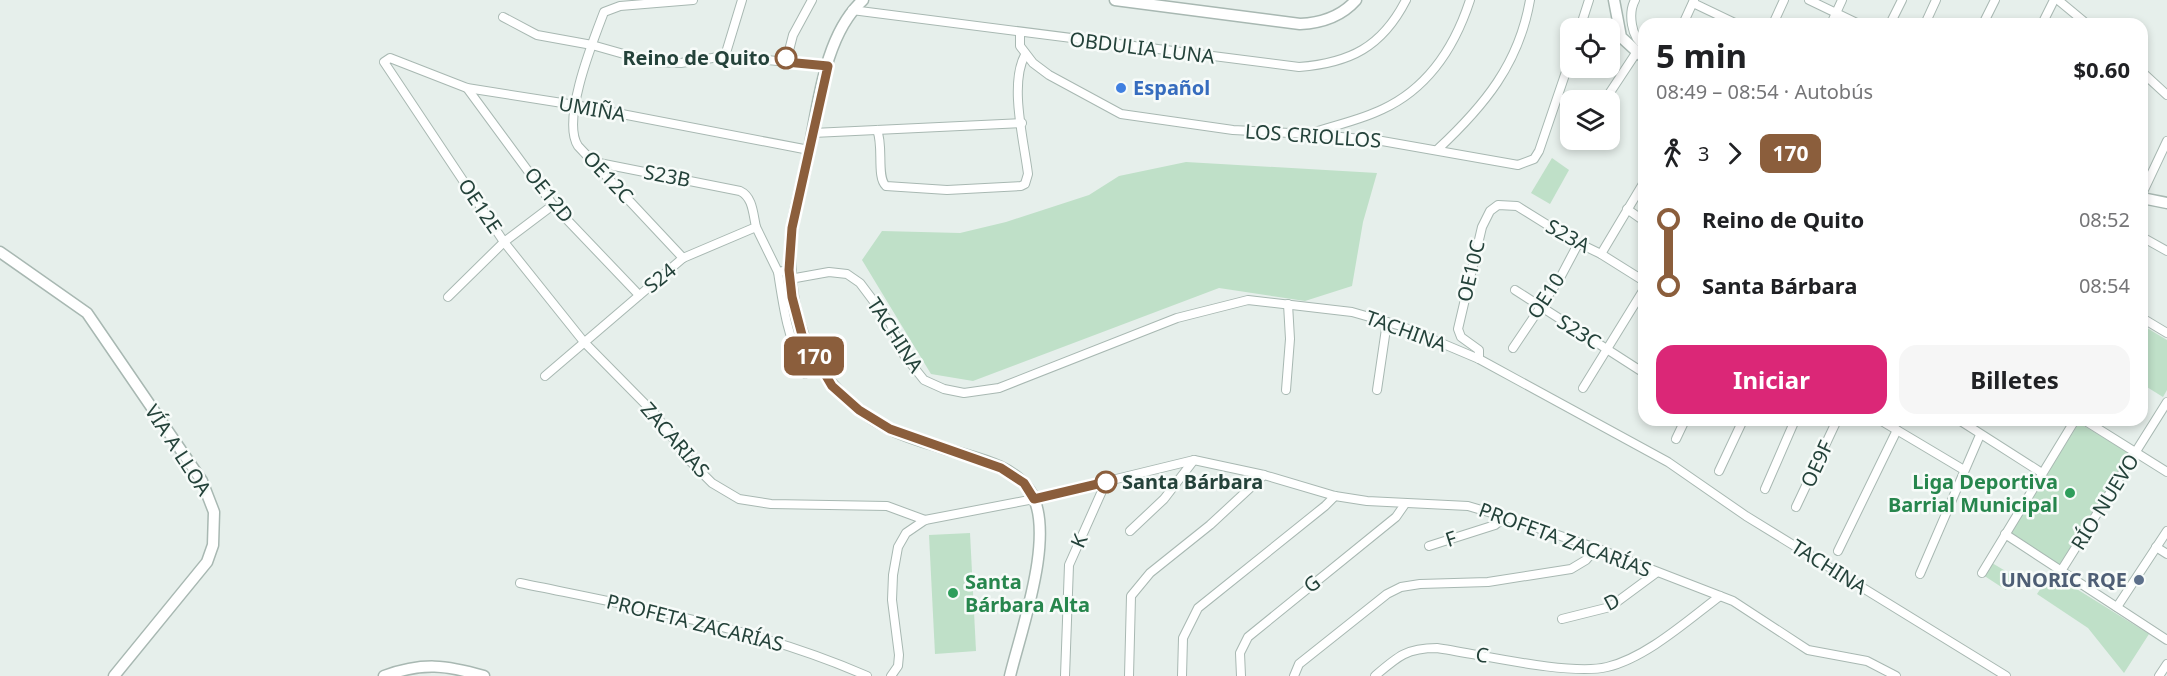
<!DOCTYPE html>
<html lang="es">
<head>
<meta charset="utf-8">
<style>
	body { margin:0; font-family:"Noto Sans",sans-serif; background:#f6f6f6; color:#202124; height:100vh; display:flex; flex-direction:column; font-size:22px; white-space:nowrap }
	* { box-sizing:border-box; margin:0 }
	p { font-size:20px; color:#757577 }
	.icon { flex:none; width:33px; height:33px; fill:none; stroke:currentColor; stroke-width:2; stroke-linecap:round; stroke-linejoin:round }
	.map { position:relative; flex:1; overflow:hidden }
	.panel { position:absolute; left:1638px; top:18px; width:510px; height:408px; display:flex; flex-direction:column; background:#fff; border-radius:18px; box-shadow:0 3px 9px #0003 }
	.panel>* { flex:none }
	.badge { padding:0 12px; border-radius:9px; font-size:21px; line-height:39px }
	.buttons { position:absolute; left:1560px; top:18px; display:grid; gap:12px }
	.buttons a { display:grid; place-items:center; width:60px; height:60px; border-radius:12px; background:#fff; box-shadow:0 3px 9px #0003; font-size:30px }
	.map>.badge { position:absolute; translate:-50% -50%; box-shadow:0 0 0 3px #fff }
	.legs { display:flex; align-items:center; gap:9px; height:66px; padding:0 18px; font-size:20px }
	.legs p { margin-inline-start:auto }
	.overview { display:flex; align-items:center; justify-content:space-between; height:102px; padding:0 18px }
	h1 { font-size:33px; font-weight:700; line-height:45px }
	.action { display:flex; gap:12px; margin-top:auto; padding:12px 18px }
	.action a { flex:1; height:69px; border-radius:18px; background:#db2777; color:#fff; font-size:24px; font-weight:700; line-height:69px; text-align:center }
	.action a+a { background:#f6f6f6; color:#202124 }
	ul { padding:0 18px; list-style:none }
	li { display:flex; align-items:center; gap:21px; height:66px; font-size:22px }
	li i { display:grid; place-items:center; width:9px; height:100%; margin:0 8px; background:currentColor }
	li i::after { content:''; width:15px; height:15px; margin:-8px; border:4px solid; border-radius:50%; background:#fff }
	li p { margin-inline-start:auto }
	li:first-child i { background:linear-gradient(#0000 50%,currentColor 0) }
	li:last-child i { background:linear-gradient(currentColor 50%,#0000 0) }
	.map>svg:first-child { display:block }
	.green { fill:#bfe0c8 }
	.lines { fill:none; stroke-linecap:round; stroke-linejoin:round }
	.minor-casing { stroke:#a8b8b2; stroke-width:10 }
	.tertiary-casing { stroke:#a8b8b2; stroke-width:13 }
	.minor { stroke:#fff; stroke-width:8 }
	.tertiary { stroke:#fff; stroke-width:10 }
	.line-1-casing { stroke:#fff; stroke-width:14 }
	.line-1 { stroke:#8b5e3c; stroke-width:9 }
	.stop-1-dot { fill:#fff; stroke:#8b5e3c; stroke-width:3 }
	.shop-dot { fill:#3f7fe0; stroke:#f7fbf9; stroke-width:2 }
	.leisure-dot { fill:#2e9e5b; stroke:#f7fbf9; stroke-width:2 }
	.service-dot { fill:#5c6f8a; stroke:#f7fbf9; stroke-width:2 }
	.labels { text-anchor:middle; stroke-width:5; stroke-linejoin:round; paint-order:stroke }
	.street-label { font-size:20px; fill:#24423a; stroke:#f7fbf9 }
	.stop-label { font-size:20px; font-weight:bold; fill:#24423a; stroke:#f7fbf9; text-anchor:end }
	.shop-label { font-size:20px; font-weight:bold; fill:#366cbe; stroke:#f7fbf9; text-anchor:start }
	.leisure-label { font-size:20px; font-weight:bold; fill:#27864d; stroke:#f7fbf9; text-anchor:end }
	.service-label { font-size:20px; font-weight:bold; fill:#4e5e75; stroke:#f7fbf9; text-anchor:end }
</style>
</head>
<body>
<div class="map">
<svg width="2167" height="676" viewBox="0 0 2167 676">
	<rect width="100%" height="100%" fill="#e6efeb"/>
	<g class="green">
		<path d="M1552 158 1569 170 1550 204 1531 193Z"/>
		<path d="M1186 162 1377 173 1363 222 1352 286 1305 301 1219 288 973 381 931 374 862 260 882 231 960 233 1006 222 1089 195 1119 176Z"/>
		<path d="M2142 325 2167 340V390L2163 397 2142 384Z"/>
		<path d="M2079 423 2129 453 2060 565 2010 532Z"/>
		<path d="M970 533 976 651 935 654 929 535Z"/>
		<path d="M1992 563 2014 576 2006 590 1983 575Z"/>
		<path d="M2051 573 2149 634 2124 673 2088 628 2037 594Z"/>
	</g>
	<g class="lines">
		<g class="minor-casing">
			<g id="minor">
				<path d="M1635 0C1628 13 1631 38 1644 45"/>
				<path d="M1809 0 1859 24"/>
				<path d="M2058 0 2087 24"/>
				<path d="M1693 3 1737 24"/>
				<path d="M852 10 1299 67C1350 63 1382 47 1406 0"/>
				<path d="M503 17 537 35 592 45 652 62 681 63 725 56 828 66"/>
				<path d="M1683 24 1694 0"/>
				<path d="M1773 24 1784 0"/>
				<path d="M1831 24 1842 0"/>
				<path d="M1890 24 1902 0"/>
				<path d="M1925 24 1936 0"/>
				<path d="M1983 24 1995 0"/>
				<path d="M2042 24 2054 0"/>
				<path d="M1580 28 1589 0"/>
				<path d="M1020 32V46L1033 63 1049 75 1121 114 1233 130 1310 134 1382 141 1518 165 1534 159 1539 151 1570 60"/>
				<path d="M725 56 742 0"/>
				<path d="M786 62 793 35 812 0"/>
				<path d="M2142 72 2167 95"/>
				<path d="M467 88 553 205 639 295"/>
				<path d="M1605 100 1636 53"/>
				<path d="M877 130C884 146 876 177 886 186L947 190 1021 186 1025 184 1028 174C1024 141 1009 84 1025 55"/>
				<path d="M813 133 1022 123"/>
				<path d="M1312 133C1335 125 1361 120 1383 109 1428 88 1455 46 1470 0"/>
				<path d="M1438 149C1484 106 1519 64 1530 0"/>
				<path d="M809 150 575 105 467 88 390 58 384 62 504 242 584 342 655 414 689 460 712 483 739 499 771 504 887 506 925 520"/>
				<path d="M2142 194 2167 141"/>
				<path d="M1627 209 1644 221"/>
				<path d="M756 227 778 272"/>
				<path d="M2142 237 2167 251"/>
				<path d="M1601 254 1644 182"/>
				<path d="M683 258 578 146C561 120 593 41 604 12L620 6 693 0"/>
				<path d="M789 270 778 272C784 312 788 337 805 374"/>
				<path d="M790 279 829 272 847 274 860 283 890 323 904 355 924 380 944 389 964 393 999 388 1177 318 1248 300 1352 312 1401 326 1479 359 1668 462 1746 516 2006 676"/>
				<path d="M1515 290 1644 373"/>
				<path d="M448 297 504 242 553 205"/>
				<path d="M2142 318 2167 333"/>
				<path d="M1513 348 1560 278 1578 244"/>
				<path d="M1479 359V350L1461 337 1458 329 1482 227 1490 211 1498 205 1517 206 1570 239 1601 254 1644 281"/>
				<path d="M545 376 683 258 756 227C753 214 753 197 740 191L594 162"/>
				<path d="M1583 388 1644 289"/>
				<path d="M1286 390 1290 339 1288 304"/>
				<path d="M1377 390 1387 322"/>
				<path d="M1880 420 1964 470"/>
				<path d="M1959 420 2042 473"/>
				<path d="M2084 420 2167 472"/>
				<path d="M1676 439 1685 420"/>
				<path d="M1719 471 1743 420"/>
				<path d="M1765 489 1795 420"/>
				<path d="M1796 507 1837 420"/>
				<path d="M1130 531 1164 499 1194 460"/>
				<path d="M2005 534 2167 640"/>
				<path d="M1429 546 1495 525 1505 517"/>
				<path d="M2156 547 2167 554"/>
				<path d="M1838 551 1897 430"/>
				<path d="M2061 571 2167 402"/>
				<path d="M1982 573 2075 420"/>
				<path d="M1920 574 1980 435"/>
				<path d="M520 583C636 607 758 628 867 676"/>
				<path d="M2117 607 2167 531"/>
				<path d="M1562 619 1610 607 1656 573"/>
				<path d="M891 676 898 666 899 655 892 600 893 575 898 547 906 533 925 520 1034 499 1194 460 1264 475 1335 496 1367 501 1468 506 1505 517 1596 548 1733 601 1808 650 1867 661 1896 676"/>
				<path d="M1065 676 1069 565 1106 482"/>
				<path d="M1129 676 1131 596 1150 573 1210 525 1264 475"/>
				<path d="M1182 676 1183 638 1198 608 1325 506 1335 496"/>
				<path d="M1241 676 1240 653 1248 637 1396 517 1405 504"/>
				<path d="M1294 676 1299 664 1387 594 1401 587 1420 584 1488 582 1571 569 1586 560 1596 548"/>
				<path d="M1375 676C1398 656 1407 648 1437 648 1478 654 1570 676 1607 667 1646 658 1688 620 1720 596"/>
				<path d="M2159 676 2167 664"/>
			</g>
		</g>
		<g class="tertiary-casing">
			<g id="tertiary">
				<path d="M863 0C823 36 818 109 807 160 803 183 795 207 792 230 782 313 811 388 888 428 905 437 925 442 943 448 973 458 1011 463 1030 491 1057 532 1021 630 1010 676"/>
				<path d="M1115 0 1300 24C1322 23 1341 17 1356 0"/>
				<path d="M1614 0 1621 37 1644 58"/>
				<path d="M2142 198 2167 203"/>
				<path d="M0 252 87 313 202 481 214 512 213 545 207 562 114 676"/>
				<path d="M384 676C423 662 446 665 484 676"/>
			</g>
		</g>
		<use href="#minor" class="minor"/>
		<use href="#tertiary" class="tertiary"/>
	</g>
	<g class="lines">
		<g class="line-1-casing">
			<path id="line-1" d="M786 58V62L828 66 792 228 789 270 792 297 802 335 832 386 859 410 890 429 1001 468 1024 483 1034 499 1106 482"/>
		</g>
		<use href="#line-1" class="line-1"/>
	</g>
	<g class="stop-1-dot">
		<circle cx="786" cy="58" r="10"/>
		<circle cx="1106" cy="482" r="10"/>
	</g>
	<circle class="shop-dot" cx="1121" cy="88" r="6"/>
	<g class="leisure-dot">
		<circle cx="2070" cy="493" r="6"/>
		<circle cx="953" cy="593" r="6"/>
	</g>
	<circle class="service-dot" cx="2139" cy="580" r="6"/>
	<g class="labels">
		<g class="street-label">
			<text transform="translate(1142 48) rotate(7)" y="7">OBDULIA LUNA</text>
			<text transform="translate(592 109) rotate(10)" y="7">UMIÑA</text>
			<text transform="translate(1313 136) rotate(4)" y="7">LOS CRIOLLOS</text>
			<text transform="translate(667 176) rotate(11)" y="7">S23B</text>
			<text transform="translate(608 177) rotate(47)" y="7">OE12C</text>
			<text transform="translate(549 195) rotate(51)" y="7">OE12D</text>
			<text transform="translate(480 206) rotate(56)" y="7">OE12E</text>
			<text transform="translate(1568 236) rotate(29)" y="7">S23A</text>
			<text transform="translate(1471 271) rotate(-77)" y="7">OE10C</text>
			<text transform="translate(660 278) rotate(-39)" y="7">S24</text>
			<text transform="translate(1546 296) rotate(-57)" y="7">OE10</text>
			<text transform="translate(1406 331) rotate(20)" y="7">TACHINA</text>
			<text transform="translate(1579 332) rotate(32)" y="7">S23C</text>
			<text transform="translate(895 335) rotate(57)" y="7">TACHINA</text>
			<text transform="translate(675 440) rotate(49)" y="7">ZACARIAS</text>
			<text transform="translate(178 450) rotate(57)" y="7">VÍA A LLOA</text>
			<text transform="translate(1817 464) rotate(-65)" y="7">OE9F</text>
			<text transform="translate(2105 502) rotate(-58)" y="7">RÍO NUEVO</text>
			<text transform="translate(1451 539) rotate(-18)" y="7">F</text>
			<text transform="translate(1565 540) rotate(20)" y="7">PROFETA ZACARÍAS</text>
			<text transform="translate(1079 541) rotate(-66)" y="7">K</text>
			<text transform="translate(1829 567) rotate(32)" y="7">TACHINA</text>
			<text transform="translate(1312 584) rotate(-38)" y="7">G</text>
			<text transform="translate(1612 602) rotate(-28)" y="7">D</text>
			<text transform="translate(695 623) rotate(14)" y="7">PROFETA ZACARÍAS</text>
			<text transform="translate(1482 655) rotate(9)" y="7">C</text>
		</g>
		<g class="stop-label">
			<text x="770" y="65">Reino de Quito</text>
			<text x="1122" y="489" text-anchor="start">Santa Bárbara</text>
		</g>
		<g class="shop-label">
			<text x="1133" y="95">Español</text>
		</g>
		<g class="leisure-label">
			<text x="2058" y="489">Liga Deportiva<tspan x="2058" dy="23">Barrial Municipal</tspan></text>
			<text x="965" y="589" text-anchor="start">Santa<tspan x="965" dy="23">Bárbara Alta</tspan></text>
		</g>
		<g class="service-label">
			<text x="2127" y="587">UNORIC RQE</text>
		</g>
	</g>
</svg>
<div class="buttons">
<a><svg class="icon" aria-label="locate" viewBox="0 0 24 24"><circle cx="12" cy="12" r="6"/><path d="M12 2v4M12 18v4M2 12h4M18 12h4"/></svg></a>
<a><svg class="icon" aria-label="layers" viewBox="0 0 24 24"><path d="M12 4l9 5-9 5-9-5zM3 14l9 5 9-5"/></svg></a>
</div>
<b class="badge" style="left:814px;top:356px;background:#8b5e3c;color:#fff">170</b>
<section class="panel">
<div class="overview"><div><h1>5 min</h1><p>08:49 – 08:54 · Autobús</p></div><b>$0.60</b></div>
<div class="legs"><svg class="icon" aria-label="walk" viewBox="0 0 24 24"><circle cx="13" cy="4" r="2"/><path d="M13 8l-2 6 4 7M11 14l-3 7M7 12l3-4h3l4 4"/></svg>3<svg class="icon" aria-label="forward" viewBox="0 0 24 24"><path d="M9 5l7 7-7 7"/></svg><b class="badge" style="background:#8b5e3c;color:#fff">170</b></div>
<ul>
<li><i style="color:#8b5e3c"></i><b>Reino de Quito</b><p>08:52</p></li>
<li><i style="color:#8b5e3c"></i><b>Santa Bárbara</b><p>08:54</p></li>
</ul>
<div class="action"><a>Iniciar</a><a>Billetes</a></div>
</section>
</div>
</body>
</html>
